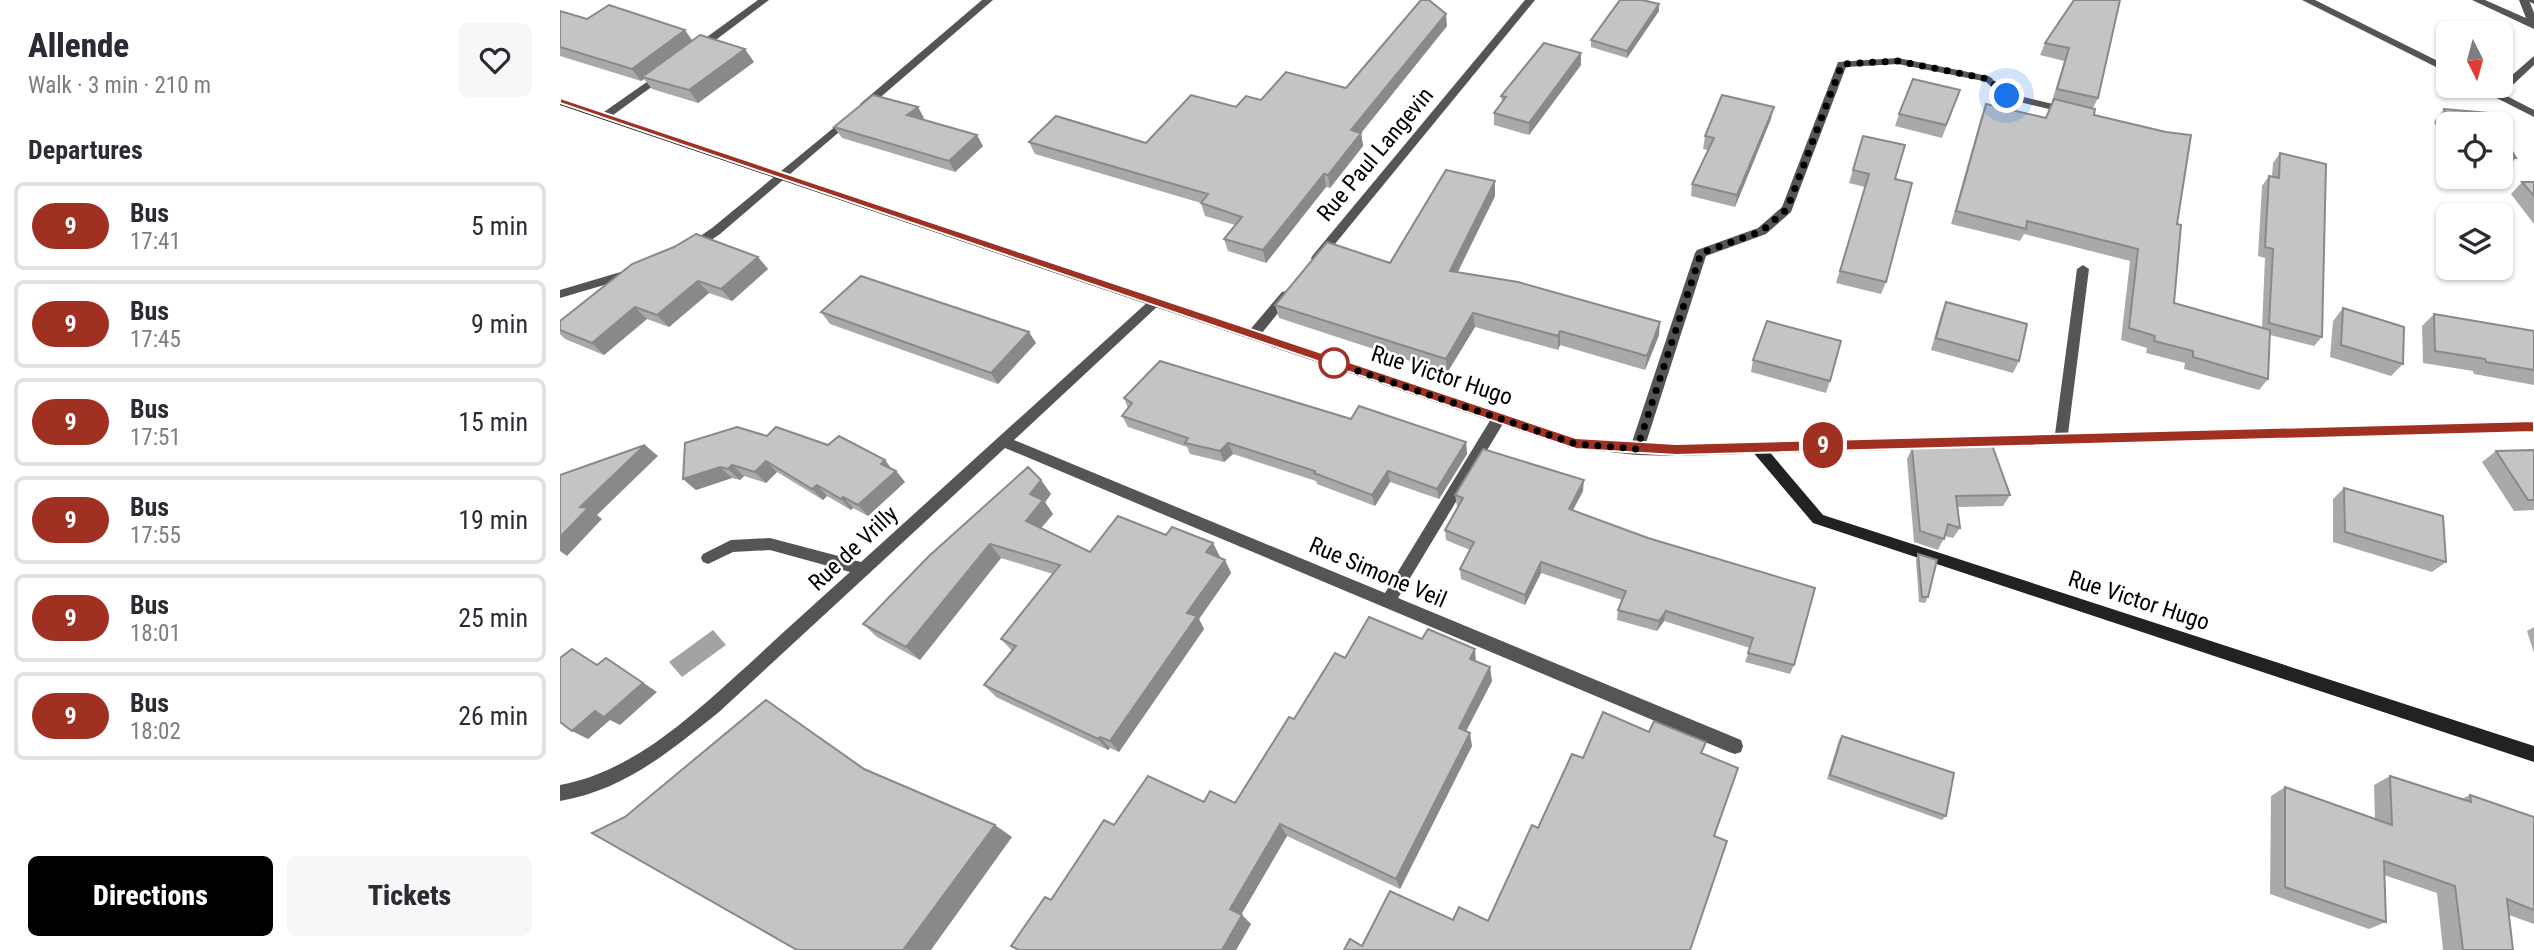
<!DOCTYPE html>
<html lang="en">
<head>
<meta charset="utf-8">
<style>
	body { margin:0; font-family:"Roboto Condensed",sans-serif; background:#f7f7f7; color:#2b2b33; height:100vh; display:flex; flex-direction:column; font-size:26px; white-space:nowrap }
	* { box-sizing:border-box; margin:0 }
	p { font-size:23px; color:#7c7c81 }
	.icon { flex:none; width:38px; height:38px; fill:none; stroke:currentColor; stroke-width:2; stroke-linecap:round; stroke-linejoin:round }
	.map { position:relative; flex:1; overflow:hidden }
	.drawer { display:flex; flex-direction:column; background:#fff; width:560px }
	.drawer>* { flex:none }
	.badge { padding:0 14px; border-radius:23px; font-size:24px; line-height:46px }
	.needle { width:46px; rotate:174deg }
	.controls { position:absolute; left:1876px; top:21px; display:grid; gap:14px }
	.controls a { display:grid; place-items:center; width:77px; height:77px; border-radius:10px; background:#fff; box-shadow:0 2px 5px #0004; font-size:35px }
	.you { position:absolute; width:35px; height:35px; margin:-18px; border:5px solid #fff; border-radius:50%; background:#1a73e8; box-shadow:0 0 0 10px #1a73e833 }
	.map>.badge { position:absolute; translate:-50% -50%; box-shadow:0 0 0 4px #fff }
	h2 { padding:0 28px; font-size:26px; line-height:63px }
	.round { display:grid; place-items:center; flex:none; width:74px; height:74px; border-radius:10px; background:#f7f7f7 }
	.headline { display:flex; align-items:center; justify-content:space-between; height:119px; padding:0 28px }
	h1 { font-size:33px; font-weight:800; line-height:52px }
	.action { display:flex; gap:14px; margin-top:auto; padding:14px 28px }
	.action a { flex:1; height:80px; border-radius:10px; background:#000; color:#fff; font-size:28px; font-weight:800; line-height:80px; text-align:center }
	.action a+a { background:#f7f7f7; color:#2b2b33 }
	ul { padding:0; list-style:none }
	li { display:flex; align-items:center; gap:21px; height:88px; margin:0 14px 10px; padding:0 14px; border:4px solid #e1e1e2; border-radius:10px }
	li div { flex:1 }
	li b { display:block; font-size:26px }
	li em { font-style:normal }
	li .badge { min-width:77px; font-weight:700; text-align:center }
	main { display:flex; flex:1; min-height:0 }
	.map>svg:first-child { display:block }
	.water { fill:#a3a3a3 }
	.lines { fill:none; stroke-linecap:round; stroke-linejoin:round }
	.lane { fill:#555; fill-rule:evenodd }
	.street { fill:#555; fill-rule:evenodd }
	.secondary { fill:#222; fill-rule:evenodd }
	.wall { fill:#a9a9a9 }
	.shaded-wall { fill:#898989 }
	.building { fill:#c4c4c4; stroke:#898989; stroke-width:2 }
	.line { fill:#a03122; stroke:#fff; stroke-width:2 }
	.walk { stroke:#000; stroke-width:7; stroke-dasharray:0 12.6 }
	.stop-dot { fill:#fff; stroke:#a03122; stroke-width:3.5 }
	.labels { text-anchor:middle; stroke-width:5; stroke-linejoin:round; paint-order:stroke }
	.street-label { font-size:23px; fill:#000; stroke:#fff }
</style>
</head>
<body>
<main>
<section class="drawer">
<div class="headline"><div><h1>Allende</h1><p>Walk · 3 min · 210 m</p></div><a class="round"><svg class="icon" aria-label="heart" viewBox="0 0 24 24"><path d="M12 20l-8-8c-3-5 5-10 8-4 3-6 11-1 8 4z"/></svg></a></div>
<h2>Departures</h2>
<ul>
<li><span class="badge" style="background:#a03122;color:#fff">9</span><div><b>Bus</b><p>17:41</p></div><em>5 min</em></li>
<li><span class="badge" style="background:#a03122;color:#fff">9</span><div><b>Bus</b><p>17:45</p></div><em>9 min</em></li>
<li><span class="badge" style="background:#a03122;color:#fff">9</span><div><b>Bus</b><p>17:51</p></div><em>15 min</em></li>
<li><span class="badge" style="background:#a03122;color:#fff">9</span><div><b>Bus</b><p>17:55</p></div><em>19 min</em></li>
<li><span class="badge" style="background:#a03122;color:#fff">9</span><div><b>Bus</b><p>18:01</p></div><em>25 min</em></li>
<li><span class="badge" style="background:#a03122;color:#fff">9</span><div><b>Bus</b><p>18:02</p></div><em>26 min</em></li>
</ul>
<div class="action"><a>Directions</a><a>Tickets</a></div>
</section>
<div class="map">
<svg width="1974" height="950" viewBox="0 0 1974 950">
	<rect width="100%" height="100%" fill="#fff"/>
	<path class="water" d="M153 630 166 645 122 677 109 662Z"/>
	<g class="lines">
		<g class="lane">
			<path d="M198 0H209L141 51H133V47Z"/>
			<path d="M1966 0H1974V4Z"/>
			<path d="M104 70 108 71V75L49 118H41V114Z"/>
			<path d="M1428 76 1451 94 1514 109 1515 111 1510 114 1443 98 1423 79Z"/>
		</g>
		<g class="street">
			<path d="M422 0H433L308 108H300V104Z"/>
			<path d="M965 0H975L761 261H753L751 258 753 255Z"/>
			<path d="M1742 0H1755L1888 66V73Z"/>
			<path d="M1912 0H1925L1966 18 1959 0H1969L1974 13V29Z"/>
			<path d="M1974 56V65L1943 94 1974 110V117L1913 86H1926L1935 90Z"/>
			<path d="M1338 58 1428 76 1433 79 1428 82 1338 64 1286 67 1231 212 1206 234 1146 256 1086 443 1116 444 1495 434 1517 269 1523 265 1529 269 1508 434 1974 422V432L1116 456 1077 455 1011 448 1009 444 1011 440 1016 438 1072 442 1135 253 1137 250 1198 228 1222 207 1278 62Z"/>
			<path d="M288 116 293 119 292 121 160 234 135 251H127L125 248 127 245 152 228Z"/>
			<path d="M74 268 78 269 80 272 78 275 0 298V290Z"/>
			<path d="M726 291 730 292 732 295 730 298 698 338H688L687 335 688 332 722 292Z"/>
			<path d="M595 297 599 299 601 302 599 305 454 440 825 593 934 414H944L946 418 944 422 838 598 1181 740 1183 746 1181 752 1175 754 1169 752 445 448 159 712C109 752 64 790 0 801V785C75 771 132 715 187 666 221 634 256 603 290 572L210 550 173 552 148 564 143 562 141 558 143 554 171 540 210 538 301 562 591 299Z"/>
		</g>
		<g class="secondary">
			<path d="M0 98 1021 440 1023 444 1021 448H1011L0 105Z"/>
			<path d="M1197 441 1202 443 1263 515 1974 746V762L1253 523 1192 451 1190 447 1192 443Z"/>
		</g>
	</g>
	<g class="wall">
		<path d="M1514 0 1538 98 1533 108 1534 115 1617 224 1614 303 1702 327 1705 258 1698 256 1702 186 1709 176H1712L1713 163 1720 153 1762 337 1754 346 1710 335 1708 379 1699 390 1624 369 1625 363 1586 353 1587 348 1561 340 1570 261 1464 234 1460 241 1391 224 1421 117 1426 104 1486 118 1493 101H1492L1504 61 1480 55 1485 43Z"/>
		<path d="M1099 4V11L1067 58 1031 47V40Z"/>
		<path d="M0 11 27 19 132 40 194 62 138 103 92 89 84 79 81 81 0 56Z"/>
		<path d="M887 26 801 133 803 146 770 188 766 187 706 263 668 251 664 239 675 225 645 216 641 203 475 154 469 142 586 143 676 107 701 100 786 88Z"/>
		<path d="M1021 65 969 135 934 125V113L942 102 941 96Z"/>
		<path d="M1400 90 1382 138 1335 126 1339 114Z"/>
		<path d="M1884 109 1935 124H1888V149L1874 122Z"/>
		<path d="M364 118 362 120 423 146 395 172 282 138 274 127Z"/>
		<path d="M1211 119 1175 207 1131 196 1132 184 1148 150 1143 149 1145 136Z"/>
		<path d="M1941 133 1956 158 1945 171H1941Z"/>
		<path d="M1303 136 1335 179 1326 282 1321 294 1276 283 1305 187 1289 183Z"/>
		<path d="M935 181V196L898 272 1099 335 1085 370 1000 345 998 350 915 327 887 373 719 318 715 305 830 263Z"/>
		<path d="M1962 182H1974V224L1951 194Z"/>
		<path d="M198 257 208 269 172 301 149 293 109 327 87 319 44 355 5 339 0 334V321Z"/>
		<path d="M1386 302 1459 361 1453 373 1371 350 1381 314Z"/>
		<path d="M1783 308 1843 364 1831 376 1770 357 1773 321Z"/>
		<path d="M261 312 476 343 438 384 270 324Z"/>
		<path d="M1874 314 1974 370V385L1914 374 1913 371 1863 363 1862 326Z"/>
		<path d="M1193 360 1270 381 1266 393 1191 372Z"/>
		<path d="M564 398 791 419 906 442 907 454 879 499 830 482 815 506 757 484 756 481 673 454 664 462 630 454 627 447 568 427 562 416 568 408Z"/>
		<path d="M207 436 332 469 336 471 345 482 308 516 293 508 291 510 267 496 263 500 217 472 206 483 184 476 180 480 172 478 136 490 123 479Z"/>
		<path d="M1352 448 1450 495 1443 506 1397 507 1400 528 1393 538 1385 536 1378 550 1354 542 1347 459Z"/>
		<path d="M1974 450V510L1954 511 1922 462 1936 451Z"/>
		<path d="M1784 488 1886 562 1872 572 1773 542V499Z"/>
		<path d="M1023 491 1013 510 1234 665 1230 674 1185 662 1190 648 1104 621 1097 631 1057 620 1058 610 1062 600 981 573 965 605 901 579 900 569 910 550 886 540 885 530 898 506H897L895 495Z"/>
		<path d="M491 494 485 502 493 514 481 528 530 552 606 535 653 543 660 557 665 560 671 573 639 619 644 629 559 752 550 748 548 750 436 697 424 685 452 651 441 639 493 574 441 558 360 660 317 637 303 624Z"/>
		<path d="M1358 554 1368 597 1365 603 1359 602 1356 560Z"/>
		<path d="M1974 627V653L1967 631Z"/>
		<path d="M785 658 916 661 932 681 906 731 912 746 840 889 727 836 681 915 691 924 676 950H458L491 900 554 825 644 802 675 803 734 719Z"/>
		<path d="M1282 736 1386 816 1382 820 1267 779 1279 740Z"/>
		<path d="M1830 776 1901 799 1910 795 1974 817V924L1949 915 1953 950H1883L1877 893 1824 875 1826 922 1809 929 1710 894 1711 796 1725 787 1815 819 1814 785Z"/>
	</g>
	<g class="shaded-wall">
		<path d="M1099 4V11L1067 58V51Z"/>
		<path d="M886 14 887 26 801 133 803 146 770 188 768 175 791 130Z"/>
		<path d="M125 30 134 43 82 77 84 79 81 81 72 69Z"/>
		<path d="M185 49 194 62 138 103 129 90Z"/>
		<path d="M1021 53V65L969 135V123Z"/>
		<path d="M358 107 364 118 353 127 347 115Z"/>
		<path d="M1214 107 1211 119 1175 207 1177 195Z"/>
		<path d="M417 135 423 146 395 172 389 161Z"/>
		<path d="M764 174 766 187 706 263 703 250Z"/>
		<path d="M935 181V196L891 285 890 271Z"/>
		<path d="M198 257 208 269 172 301 161 289Z"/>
		<path d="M138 281 149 293 109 327 97 315Z"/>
		<path d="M75 307 87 319 44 355 32 343Z"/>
		<path d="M913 313 915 327 887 373 886 359Z"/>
		<path d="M1100 322 1099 335 1085 370 1087 356Z"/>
		<path d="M1000 331V345L998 350V336Z"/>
		<path d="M469 332 476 343 438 384 431 373Z"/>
		<path d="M906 442 907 454 879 499 877 489Z"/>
		<path d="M668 443 673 454 664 462 660 451Z"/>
		<path d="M85 445 98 456 37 515 42 519 7 556 0 551V537L20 507Z"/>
		<path d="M325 460 334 472 321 464Z"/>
		<path d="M206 461 217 472 206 483 195 472Z"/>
		<path d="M172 465 184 476 180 480 168 469Z"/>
		<path d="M160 467 172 478 136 490 123 479Z"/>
		<path d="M336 471 345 482 308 516 298 505Z"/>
		<path d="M828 471 830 482 815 506 812 495Z"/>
		<path d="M481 480 491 494 485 502 493 514 476 534 466 521 470 494Z"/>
		<path d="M1024 480 1023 491 1008 519 1009 509Z"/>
		<path d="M257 485 267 496 263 500 252 489Z"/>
		<path d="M283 497 293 508 291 510 281 499Z"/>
		<path d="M653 543 660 557 646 552Z"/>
		<path d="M430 544 441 558 360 660 346 647Z"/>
		<path d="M665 560 671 573 639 619 644 629 559 752 550 741 627 613Z"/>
		<path d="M981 562V573L965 605V595Z"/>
		<path d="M1106 611 1104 621 1097 631 1099 621Z"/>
		<path d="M915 649 916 663 910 659Z"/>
		<path d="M46 658 97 692 60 725 50 720 28 739 12 731Z"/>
		<path d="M930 667 932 681 901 741 899 728Z"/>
		<path d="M910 733 912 746 840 889 836 879Z"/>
		<path d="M540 737 550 748 548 750 538 739Z"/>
		<path d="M720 824 727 836 679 918 670 909Z"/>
		<path d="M435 825 452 837 371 950H343Z"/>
		<path d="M682 915 691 924 676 950H662Z"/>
	</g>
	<g class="building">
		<path d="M861 0H869L886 14 791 130 801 133 768 175 764 174 703 250 664 239 682 217 641 203 648 194 469 142 496 116 586 143 631 95 676 107 686 96 701 100 726 72 786 88Z"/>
		<path d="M1060 0H1082L1099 4 1067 51 1031 40Z"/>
		<path d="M1514 0H1560L1538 98 1497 89 1509 48 1485 43Z"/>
		<path d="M49 5 125 30 72 69 0 47V11L27 19Z"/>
		<path d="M140 35 185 49 129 90 82 77Z"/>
		<path d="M984 43 1021 53 969 123 934 113 946 97 941 96Z"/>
		<path d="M1353 79 1400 90 1386 125 1339 114Z"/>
		<path d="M313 95 358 107 347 115 417 135 389 161 274 127Z"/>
		<path d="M1162 95 1214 107 1177 195 1132 184 1154 138 1145 136Z"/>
		<path d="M1494 99 1535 109 1534 115 1606 132 1631 135 1617 224 1621 225 1614 303 1710 330 1708 379 1633 357V351L1594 341 1595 336 1569 328 1578 249 1467 221 1466 229 1396 211 1426 104 1486 118Z"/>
		<path d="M1884 109 1928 113 1935 124H1892Z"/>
		<path d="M1941 133 1956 158 1941 157Z"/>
		<path d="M1303 136 1345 145 1335 179 1352 183 1326 282 1280 271 1309 174 1293 170Z"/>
		<path d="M1720 153 1766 164 1762 337 1709 323 1713 249 1705 247 1709 176 1719 178Z"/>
		<path d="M886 170 935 181 890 271 958 282 1100 322 1087 356 1000 331 998 336 913 313 886 359 715 305 767 242 830 263Z"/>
		<path d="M1962 182H1974V196Z"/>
		<path d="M136 234 198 257 161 289 138 281 97 315 75 307 32 343 0 330V321L72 264 114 247Z"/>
		<path d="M301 276 469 332 431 373 261 312Z"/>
		<path d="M1386 302 1467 324 1459 361 1376 338Z"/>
		<path d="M1783 308 1844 327 1843 364 1781 345Z"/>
		<path d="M1874 314 1974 331V370L1926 362 1925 359 1875 351Z"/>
		<path d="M1207 321 1281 341 1270 381 1193 360Z"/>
		<path d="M600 361 791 419 799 406 906 442 877 489 828 471 812 495 754 473 755 471 668 443 660 451 625 443 628 438 562 416 572 403 564 398Z"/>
		<path d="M177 427 207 436 216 427 268 445 279 436 325 460 321 464 336 471 298 505 283 497 281 499 257 485 252 489 206 461 195 472 172 465 168 469 160 467 123 479 125 443Z"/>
		<path d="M85 445 20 507 28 508 0 537V475Z"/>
		<path d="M1432 445 1450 495 1396 496 1400 528 1388 524 1384 539 1360 531 1352 448Z"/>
		<path d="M923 449 1024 480 1009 509 1088 538 1255 588 1234 665 1188 653 1193 638 1106 611 1099 621 1058 610 1066 591 981 562 965 595 900 569 914 542 885 530 903 498 895 495Z"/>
		<path d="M1974 450V500H1968L1936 451Z"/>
		<path d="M468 467 481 480 470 494 483 500 466 521 530 552 558 516 606 535 612 527 653 543 646 552 665 560 627 613 637 616 550 741 540 737 538 739 424 685 456 646 441 639 500 565 430 544 346 647 303 624 369 556Z"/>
		<path d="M1784 488 1883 516 1886 562 1785 532Z"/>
		<path d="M1358 554 1377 560 1368 597H1362Z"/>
		<path d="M809 617 862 639 868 629 915 649 910 659 930 667 899 728 910 733 836 879 720 824 670 909 682 915 662 950H459L451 946 485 897 491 900 544 820 554 825 588 776 644 802 650 791 675 803 729 717 734 719 775 653 785 658Z"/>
		<path d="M12 649 37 665 46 658 83 683 44 717 35 711 12 731 0 722V658Z"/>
		<path d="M206 700 304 769 435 825 343 950H237L32 833 65 817Z"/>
		<path d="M1043 712 1089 732 1094 721 1146 742 1141 753 1178 768 1154 836 1167 841 1130 950H784L790 939 802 946 830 891 893 920 899 907 928 921 972 825 978 828 1012 754 1023 758Z"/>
		<path d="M1282 736 1394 773 1386 816 1270 775Z"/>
		<path d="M1830 776 1911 802 1910 795 1974 817V910L1947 899 1953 950H1903L1895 886 1824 861 1826 922 1725 887V787L1832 825Z"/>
	</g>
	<path class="line" d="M0 98 1016 438 1116 444 1974 421V432L1116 455 1016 449 0 103Z"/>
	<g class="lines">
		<path class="walk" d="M774 363 1016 444 1077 449 1141 253 1202 231 1227 209 1282 64 1338 61 1428 79 1447 96"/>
	</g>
	<circle class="stop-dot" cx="774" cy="363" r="14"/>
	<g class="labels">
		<g class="street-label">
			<text transform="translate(815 154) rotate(-50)" y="8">Rue Paul Langevin</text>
			<text transform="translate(882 375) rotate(18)" y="8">Rue Victor Hugo</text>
			<text transform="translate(293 548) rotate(-43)" y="8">Rue de Vrilly</text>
			<text transform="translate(818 572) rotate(23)" y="8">Rue Simone Veil</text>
			<text transform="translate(1579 600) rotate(18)" y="8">Rue Victor Hugo</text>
		</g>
	</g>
</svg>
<div class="controls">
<a><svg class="needle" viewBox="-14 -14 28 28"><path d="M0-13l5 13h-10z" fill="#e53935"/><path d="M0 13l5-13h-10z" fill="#7c7c81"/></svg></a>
<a><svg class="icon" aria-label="locate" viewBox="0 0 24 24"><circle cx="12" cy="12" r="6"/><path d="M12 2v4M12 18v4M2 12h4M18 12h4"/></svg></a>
<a><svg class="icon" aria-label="layers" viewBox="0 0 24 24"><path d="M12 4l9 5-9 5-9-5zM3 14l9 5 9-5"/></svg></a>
</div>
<div class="you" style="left:1447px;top:96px"></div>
<b class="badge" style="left:1263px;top:445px;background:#a03122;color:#fff">9</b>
</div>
</main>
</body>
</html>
